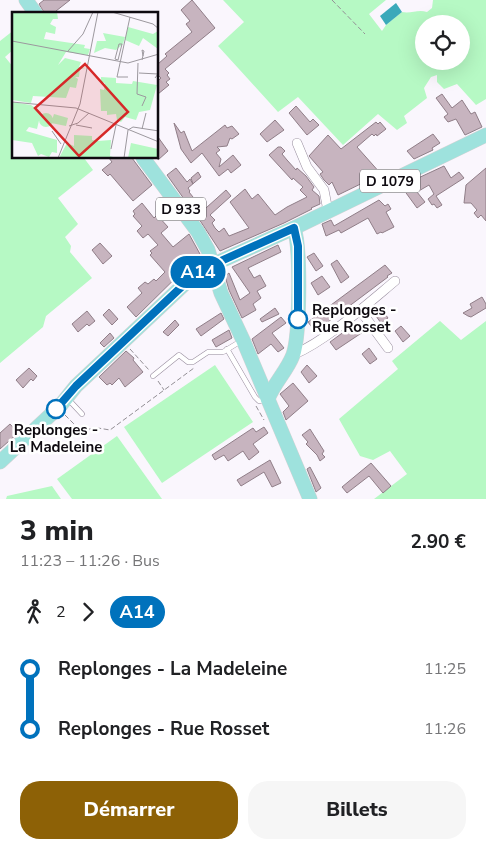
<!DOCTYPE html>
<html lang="fr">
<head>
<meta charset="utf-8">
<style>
	body { margin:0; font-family:"Nunito Sans",sans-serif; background:#f6f6f6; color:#202124; height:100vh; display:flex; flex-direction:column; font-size:19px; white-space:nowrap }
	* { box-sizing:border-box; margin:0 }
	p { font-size:16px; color:#757577 }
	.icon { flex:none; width:28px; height:28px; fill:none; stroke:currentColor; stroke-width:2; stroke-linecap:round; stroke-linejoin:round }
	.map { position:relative; height:499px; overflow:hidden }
	.side { display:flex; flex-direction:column; background:#fff; flex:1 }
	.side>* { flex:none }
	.badge { padding:0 10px; border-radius:16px; font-size:18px; line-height:32px }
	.buttons { position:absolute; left:415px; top:15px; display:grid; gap:10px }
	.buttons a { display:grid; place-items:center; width:55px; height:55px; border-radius:50%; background:#fff; box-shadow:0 5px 20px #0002; font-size:25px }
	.map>.badge { position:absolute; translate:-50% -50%; box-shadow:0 0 0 2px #fff }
	.legs { display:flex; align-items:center; gap:8px; height:55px; padding:0 20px; font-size:16px }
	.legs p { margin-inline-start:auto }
	.overview { display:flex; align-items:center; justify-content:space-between; height:85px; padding:0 20px }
	h1 { font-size:28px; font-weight:800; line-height:38px }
	.button { display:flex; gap:10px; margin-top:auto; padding:10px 20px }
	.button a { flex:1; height:58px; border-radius:20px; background:#8d6106; color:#fff; font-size:20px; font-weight:800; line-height:58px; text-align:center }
	.button a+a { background:#f6f6f6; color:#202124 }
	ul { padding:0 20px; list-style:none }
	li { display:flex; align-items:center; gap:18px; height:60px; font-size:19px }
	li i { display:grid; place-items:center; width:8px; height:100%; margin:0 6px; background:currentColor }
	li i::after { content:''; width:12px; height:12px; margin:-6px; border:4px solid; border-radius:50%; background:#fff }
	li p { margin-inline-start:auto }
	li:first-child i { background:linear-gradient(#0000 50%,currentColor 0) }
	li:last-child i { background:linear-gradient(currentColor 50%,#0000 0) }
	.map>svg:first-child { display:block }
	.green { fill:#b6f9c4; fill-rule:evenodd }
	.water { fill:#3ba9ba }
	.building { fill:#c7b4bf; stroke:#907e88 }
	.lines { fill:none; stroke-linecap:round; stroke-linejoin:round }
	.lane-casing { stroke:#998e9f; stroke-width:5.5 }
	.street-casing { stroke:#998e9f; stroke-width:10 }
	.primary-casing { stroke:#d4d3d4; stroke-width:15 }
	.path { stroke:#938f95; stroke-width:1; stroke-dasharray:5 2.5; stroke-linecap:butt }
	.lane { stroke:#fff; stroke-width:4.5 }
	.street { stroke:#fff; stroke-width:9 }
	.primary { stroke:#9ee2dd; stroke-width:14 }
	.line-1-casing { stroke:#fff; stroke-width:11 }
	.line-1 { stroke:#0072bc; stroke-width:8 }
	.stop-1-dot { fill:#fff; stroke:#0072bc; stroke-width:2.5 }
	.labels { text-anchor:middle; stroke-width:5; stroke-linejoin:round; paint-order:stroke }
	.shield { fill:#fff; stroke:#565458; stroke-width:1 }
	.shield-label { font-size:14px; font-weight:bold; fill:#0e0a10 }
	.stop-label { font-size:15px; font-weight:bold; fill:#0e0a10; stroke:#fff; text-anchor:start }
	.inset-road { fill:none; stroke:#9c989e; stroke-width:1 }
	.view { fill:#d62828; fill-opacity:0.15; stroke:#d62828; stroke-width:2.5 }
	.inset-edge { fill:none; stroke:#0e0a10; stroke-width:2.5 }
</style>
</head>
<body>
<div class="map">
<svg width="486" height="499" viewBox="0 0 486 499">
	<rect width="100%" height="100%" fill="#faf6fd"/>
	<g class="green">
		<path d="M223 0H386L369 14 382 31 386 25 402 12C411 14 418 9 427 12L432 8 433 0H486V99L476 105 457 84 444 89 437 82V75L431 77 424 88 427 98 404 116 407 123 397 130 378 114 343 145 298 97 278 112 218 46 244 22ZM424 24H461V61H424Z"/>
		<path d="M14 30V49L5 57 14 68V158H84L93 170 58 198 78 224 65 237 71 246 70 252 92 278 46 316 43 327 0 363V41Z"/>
		<path d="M440 321 461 340 486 321V499H374L407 474 390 451 373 460 360 456 339 419 398 369 392 361Z"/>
		<path d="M215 365 253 422 162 483 124 427Z"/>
		<path d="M117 436 162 499H72L57 479Z"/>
		<path d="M52 486 61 499H6L7 496Z"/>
	</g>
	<path class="water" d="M396 3 402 12 386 25 380 16Z"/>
	<g class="building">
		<path d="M44 0H70L56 11 58 14H45L39 4Z"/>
		<path d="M192 0 215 28 165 69 169 73 167 75 170 79 166 82 169 85 158 94V81L161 78 158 75V64L167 56 165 54 192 32 186 24 190 21 181 10Z"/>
		<path d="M442 94 452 108 462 100 471 114 475 112 482 127 465 135 456 119 448 122 444 117 448 114 436 98Z"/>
		<path d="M296 106 310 122 313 119 319 125 307 135 289 113Z"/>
		<path d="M275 120 284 130 267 142 260 134Z"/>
		<path d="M376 122 378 124 380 122 386 129 377 136 376 134 374 136 372 134 357 147 381 174 338 195 332 182 329 185 324 180 320 174 323 172 309 156 328 135 341 149Z"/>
		<path d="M174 123 181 133 184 131 192 151 225 125 227 128 232 126 239 134 232 139 230 138 227 146 217 147 220 150 216 153 221 159 219 167 233 155 241 165 231 173 228 169 219 176 202 153 191 163 181 149Z"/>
		<path d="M433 134 440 143 432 148 433 150 414 159 407 151Z"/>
		<path d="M158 137 168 151 158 160Z"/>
		<path d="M278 147H281L285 151 282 154 287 160 296 170 297 168 306 176 314 187 312 190 319 196 320 204 311 208 312 209 284 223 220 251 197 216 226 190 231 196 210 215 215 220 212 223 215 228 219 232 224 228 229 236 249 228 230 202 245 189 252 199 258 194 275 215 287 207 307 197 300 190 303 187 293 178 292 180 269 155Z"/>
		<path d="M109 158H132L152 185 133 201 110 174 108 176 102 170 112 162Z"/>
		<path d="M444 166 451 178 459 172 464 178 436 196 442 205 437 208 434 204 432 205 428 199 434 194 429 185 417 192 425 202 417 208 401 186Z"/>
		<path d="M176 168 187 182 190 179 193 184 191 178 198 172 201 177 188 188 190 191 189 192 193 197 189 200 192 203 189 206 167 175Z"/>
		<path d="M486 168V221L481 215 478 218 474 213 477 210 471 203H464L466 185Z"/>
		<path d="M379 200 385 206 388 204 391 209 386 212 394 227 382 233 381 232 377 234 368 218 341 233 339 230 326 236 322 224 331 220 334 226Z"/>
		<path d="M142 203 154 218 157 215 168 227 161 233 173 247 189 234 200 254 136 317 127 307 142 293 138 288 145 282 148 284 154 279 156 281 165 272 150 255 152 253 150 251 158 245 148 234 143 238 137 231 142 226 133 216 135 214 133 211Z"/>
		<path d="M100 243 112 256 103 264 92 250Z"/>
		<path d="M278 245 281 252 248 268 254 278 260 275 266 286 257 291 261 298 253 304 256 310 242 318 229 290 225 276 229 273 240 300 250 293 232 267Z"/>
		<path d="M314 253 323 266 316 271 307 257Z"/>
		<path d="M337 260 349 277 341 283 331 264Z"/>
		<path d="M385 265 392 273 387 276 388 277 320 328 319 326 314 330 308 322Z"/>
		<path d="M322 276 330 287 318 295 311 283Z"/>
		<path d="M482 297 486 304V308L471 317 468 316 463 313 472 308 470 304Z"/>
		<path d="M380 307 388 318 381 323 373 312Z"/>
		<path d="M275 308 279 314 262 322 260 319Z"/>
		<path d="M109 309 118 319 112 325 103 315Z"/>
		<path d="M87 311 95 321 89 326 87 324 78 332 72 324Z"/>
		<path d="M221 313 224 319 201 336 196 329Z"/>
		<path d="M281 317 286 323 272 333 284 348 278 352 271 344 258 354 252 339Z"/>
		<path d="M175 320 179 325 168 336 163 332Z"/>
		<path d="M356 323 363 332 336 350 330 342Z"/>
		<path d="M401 326 410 336 403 342 395 331Z"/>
		<path d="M229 330 232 338 216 347 212 340Z"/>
		<path d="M110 333 114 338 104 347 100 343Z"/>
		<path d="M369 348 377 359 370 364 362 354Z"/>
		<path d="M126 351 134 358 133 360 143 372 125 387 119 378 112 385 110 383 107 385 99 377Z"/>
		<path d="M307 365 317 376 309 383 301 372Z"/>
		<path d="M29 368 37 376 33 381 31 379 23 388 16 380Z"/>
		<path d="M293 383 308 401 286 420 283 412 289 406 280 394Z"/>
		<path d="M10 424 18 433 0 449V433Z"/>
		<path d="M264 427 268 433 253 444 259 452 249 460 243 451 228 461 224 455 215 460 212 455 253 428 256 432Z"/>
		<path d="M310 429 324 451 322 454 325 457 320 461 317 455 306 444 308 442 302 435Z"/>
		<path d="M270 460 281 483 272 487 264 472 241 486 237 480Z"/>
		<path d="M371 463 391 486 383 493 369 476 347 493 342 487Z"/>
		<path d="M310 467 321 488 316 492 307 469Z"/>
	</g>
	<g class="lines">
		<g class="lane-casing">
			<g id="lane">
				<path d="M227 349 255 397 259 401 267 399"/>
				<path d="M153 376 179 355 188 362H193L208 352H223L241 341"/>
				<path d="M68 399 82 414"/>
			</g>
		</g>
		<g class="street-casing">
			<g id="street">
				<path d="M297 143 307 167 324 190 328 211"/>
				<path d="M360 310 388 348"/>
				<path d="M293 355C327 340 365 306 395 281"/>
			</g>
		</g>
		<g class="primary-casing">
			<g id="primary">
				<path d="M26 0 36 14"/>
				<path d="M143 158 198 232 208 250 221 293 243 340 310 499"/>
				<path d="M268 399C274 383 287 371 293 355 300 335 301 248 294 228"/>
				<path d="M0 462 60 406 76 386 192 277 212 265 294 228 486 135"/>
			</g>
		</g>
		<g class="path">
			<path d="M332 0 365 34"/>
			<path d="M130 349 149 370"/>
			<path d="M158 381 164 390"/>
			<path d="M256 406 264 420"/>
			<path d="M65 415 80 430 98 428 110 430 194 368"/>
		</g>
		<use href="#lane" class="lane"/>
		<use href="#street" class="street"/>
		<use href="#primary" class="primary"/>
	</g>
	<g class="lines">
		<g class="line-1-casing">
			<path id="line-1" d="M56 409 76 386 192 277 212 265 294 228 298 246V319"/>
		</g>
		<use href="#line-1" class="line-1"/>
	</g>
	<g class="stop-1-dot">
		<circle cx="298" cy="319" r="9"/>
		<circle cx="56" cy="409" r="9"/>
	</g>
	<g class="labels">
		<g class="shield">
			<rect x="360" y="169.5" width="60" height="23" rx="4"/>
			<rect x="156" y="197.5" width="50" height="23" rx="4"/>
		</g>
		<g class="shield-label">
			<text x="390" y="186">D 1079</text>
			<text x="181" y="214">D 933</text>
		</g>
		<g class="stop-label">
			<text x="312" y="315">Replonges -<tspan x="312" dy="17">Rue Rosset</tspan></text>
			<text x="56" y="435" text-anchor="middle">Replonges -<tspan x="56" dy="17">La Madeleine</tspan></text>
		</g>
	</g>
	<g transform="translate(12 12)">
		<rect width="146" height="146" fill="#faf6fd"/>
		<path d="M0 0H45L46 7H41L38 12 44 15 43 22 34 20 32 27 73 33 72 36 78 37 76 43 54 40 46 53 53 46 69 50 67 55 74 56 68 57 67 65H63L66 67 64 76 58 75 54 86 21 84 19 91 0 88ZM116 15 141 22 146 19V37L131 26 127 34 113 28ZM91 21 113 25 111 32 104 38 93 36 82 41 85 29H94ZM89 65 104 66V71L120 72 121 69 145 73 138 98 127 100 124 108 113 105 109 110 105 108 104 102 95 103V99H89L88 77 92 78 93 71 89 70ZM0 90 19 93 29 100 25 117 17 115 14 119 45 128V141L40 140 37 145 29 142 26 144 20 131 0 128ZM27 108a7 7 0 1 1 14 0a7 7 0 1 1-14 0ZM42 102 56 106 54 114 39 111ZM62 123 80 124V128L86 129 99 128 98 144 104 146H47L55 131 62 134ZM119 131 146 137V146H116Z" fill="#b6f9c4"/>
		<path class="inset-road" d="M100 0 141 12 147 17M0 29 116 51 147 42M107 32H110L106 48 103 47ZM56 39 71 22 81 0M130 48 132 39 130 38 131 44M126 51 125 82 134 85 130 94M127 61 146 62 143 66M116 65H105L118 5M0 90 64 96 147 130M64 113 80 116M57 114 66 111 77 101M130 117 134 101M40 119 49 132M99 137 104 113M46 146 68 92 86 0M112 146 116 118 121 115 147 119"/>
		<path class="view" d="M73 52 116 100 67 144 23 96Z"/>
		<rect width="146" height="146" class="inset-edge"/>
	</g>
</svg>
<div class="buttons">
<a><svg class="icon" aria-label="locate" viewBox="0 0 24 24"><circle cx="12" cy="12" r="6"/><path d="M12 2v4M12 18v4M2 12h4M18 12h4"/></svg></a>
</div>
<b class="badge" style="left:198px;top:272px;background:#0072bc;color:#fff">A14</b>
</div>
<section class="side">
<div class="overview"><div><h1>3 min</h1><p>11:23 – 11:26 · Bus</p></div><b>2.90 €</b></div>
<div class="legs"><svg class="icon" aria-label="walk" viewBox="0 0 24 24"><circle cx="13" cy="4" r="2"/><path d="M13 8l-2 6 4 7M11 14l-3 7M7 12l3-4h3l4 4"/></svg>2<svg class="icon" aria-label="forward" viewBox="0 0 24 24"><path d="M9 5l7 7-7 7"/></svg><b class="badge" style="background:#0072bc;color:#fff">A14</b></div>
<ul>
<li><i style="color:#0072bc"></i><b>Replonges - La Madeleine</b><p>11:25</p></li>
<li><i style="color:#0072bc"></i><b>Replonges - Rue Rosset</b><p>11:26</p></li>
</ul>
<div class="button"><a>Démarrer</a><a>Billets</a></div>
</section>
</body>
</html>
